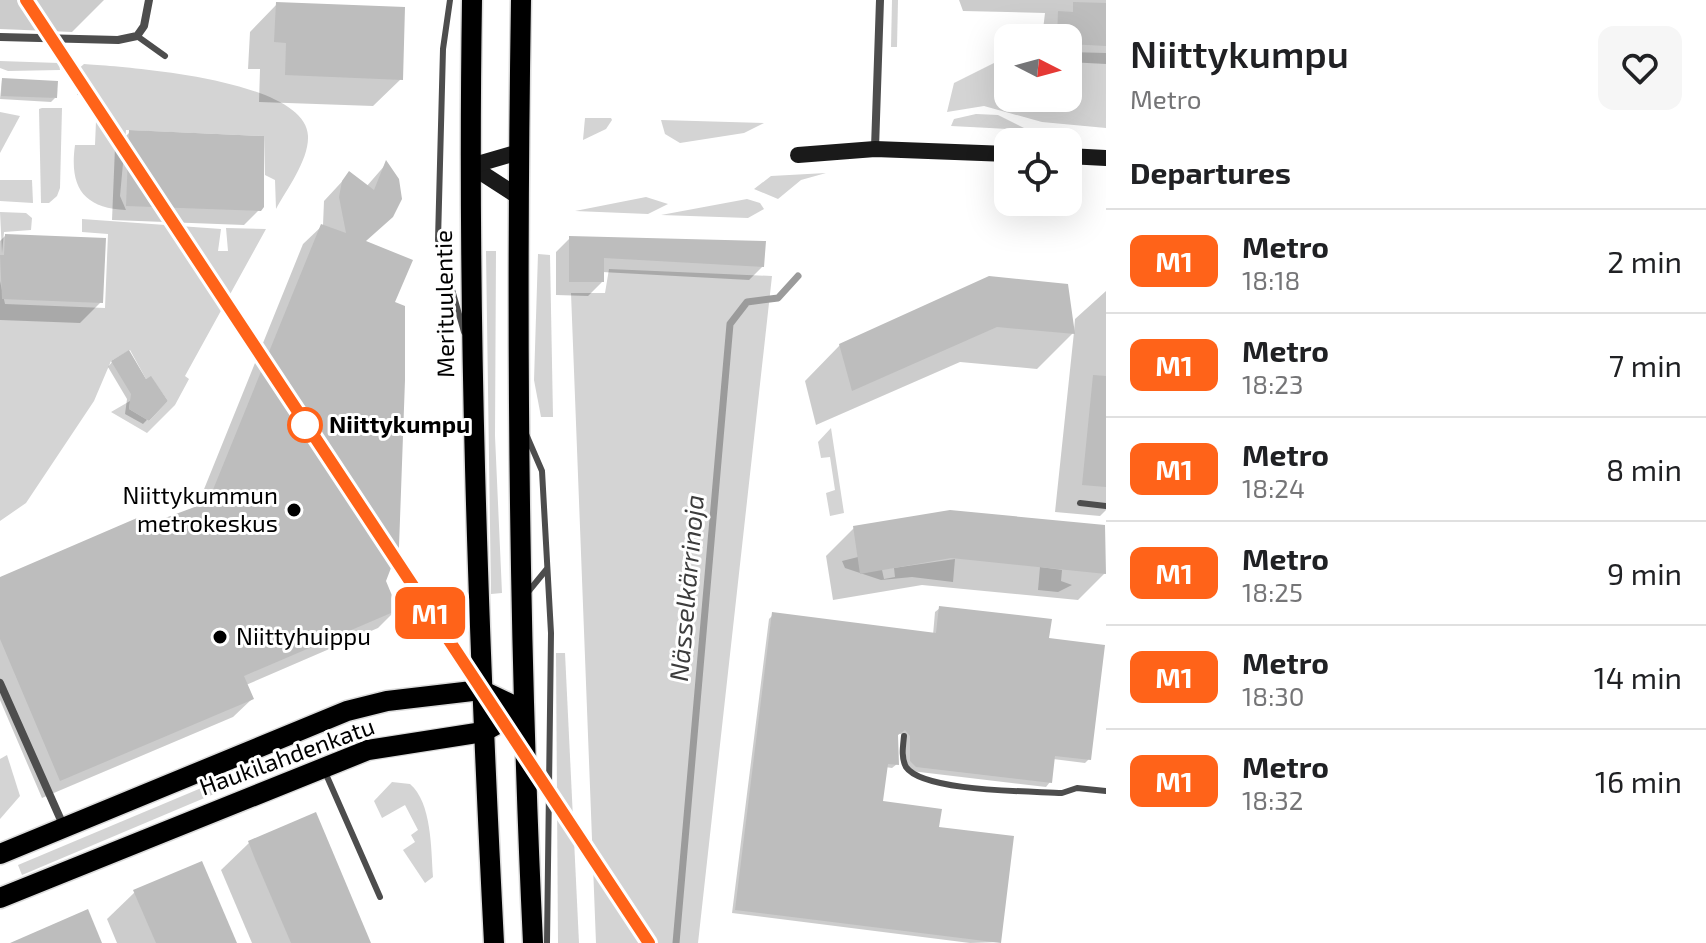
<!DOCTYPE html>
<html lang="en">
<head>
<meta charset="utf-8">
<style>
	body { margin:0; font-family:"Exo 2",sans-serif; background:#f6f6f6; color:#202124; height:100vh; display:flex; flex-direction:column; font-size:30px; white-space:nowrap }
	* { box-sizing:border-box; margin:0 }
	p { font-size:26px; color:#757577 }
	.icon { flex:none; width:44px; height:44px; fill:none; stroke:currentColor; stroke-width:2; stroke-linecap:round; stroke-linejoin:round }
	.map { position:relative; flex:1; overflow:hidden }
	.side { display:flex; flex-direction:column; background:#fff; width:600px }
	.side>* { flex:none }
	.badge { padding:0 16px; border-radius:12px; font-size:28px; line-height:52px }
	.needle { width:52px; rotate:96deg }
	.tools { position:absolute; left:994px; top:24px; display:grid; gap:16px }
	.tools a { display:grid; place-items:center; width:88px; height:88px; border-radius:16px; background:#fff; box-shadow:0 8px 32px #0002; font-size:40px }
	.map>.badge { position:absolute; translate:-50% -50%; box-shadow:0 0 0 4px #fff }
	h2 { padding:0 24px; font-size:30px; line-height:72px }
	.round { display:grid; place-items:center; flex:none; width:84px; height:84px; border-radius:16px; background:#f6f6f6 }
	.overview { display:flex; align-items:center; justify-content:space-between; height:136px; padding:0 24px }
	h1 { font-size:38px; font-weight:600; line-height:60px }
	ul { padding:0; list-style:none }
	li { display:flex; align-items:center; gap:24px; height:104px; padding:0 24px; border-top:2px solid #e0e0e0 }
	li div { flex:1 }
	li b { display:block; font-size:30px }
	li em { font-style:normal }
	li .badge { min-width:88px; font-weight:700; text-align:center }
	main { display:flex; flex:1; min-height:0 }
	.map>svg:first-child { display:block }
	.green { fill:#d4d4d4 }
	.shadow { fill:#0003 }
	.lines { fill:none; stroke-linecap:round; stroke-linejoin:round }
	.stream { stroke:#9b9b9b; stroke-width:7 }
	.building { fill:#bdbdbd }
	.primary-casing { stroke:#dbdbdb; stroke-width:23 }
	.lane { stroke:#4d4d4d; stroke-width:6 }
	.street { stroke:#4d4d4d; stroke-width:8 }
	.secondary { stroke:#1a1a1a; stroke-width:16 }
	.primary { stroke:#000; stroke-width:20 }
	.line-casing { stroke:#fff; stroke-width:18 }
	.line { stroke:#ff6319; stroke-width:12 }
	.stop-dot { fill:#fff; stroke:#ff6319; stroke-width:4 }
	.poi-dot { fill:#000; stroke:#fff; stroke-width:3 }
	.labels { text-anchor:middle; stroke-width:6; stroke-linejoin:round; paint-order:stroke }
	.street-label { font-size:24px; fill:#000; stroke:#fff }
	.stop-label { font-size:24px; font-weight:bold; fill:#000; stroke:#fff; text-anchor:start }
	.poi-label { font-size:24px; fill:#000; stroke:#fff; text-anchor:end }
	.water-label { font-size:26px; font-style:italic; fill:#3c3c3c; stroke:#fff }
</style>
</head>
<body>
<main>
<div class="map">
<svg width="1106" height="943" viewBox="0 0 1106 943">
	<rect width="100%" height="100%" fill="#fff"/>
	<g class="green">
		<path d="M892 0H898L897 47H891Z"/>
		<path d="M1068 52 1106 53V128L1042 122 984 106 947 112 954 83 1008 56V98H1068Z"/>
		<path d="M0 61 59 63 60 70 8 71 0 68Z"/>
		<path d="M84 64C127 67 306 79 308 136 309 160 287 189 276 209L275 180 265 175 264 136 126 130 120 196 126 210C84 208 69 188 75 145H95L97 97 77 95V70Z"/>
		<path d="M42 108H62L60 188 57 196 49 203H41L39 109Z"/>
		<path d="M0 112 20 116 0 153Z"/>
		<path d="M976 114 998 115 1028 130 951 126 954 119Z"/>
		<path d="M585 118H611L612 120 606 129 583 140Z"/>
		<path d="M661 120 764 123 744 133 680 143 665 134Z"/>
		<path d="M826 173 801 180 778 199 754 189 771 176Z"/>
		<path d="M0 180H32L33 203 0 201Z"/>
		<path d="M646 197 668 204 648 214 575 211Z"/>
		<path d="M747 199 760 203 764 209 748 218 661 215Z"/>
		<path d="M0 212 26 213 32 218 31 230 4 232 2 253Z"/>
		<path d="M82 219 221 229 218 251H228L226 228 266 229 185 376 189 379 175 405 147 433 111 412 130 401 129 409 149 421 168 401 151 377 146 379 130 350 111 361 94 401 26 503 0 521V281L5 304 105 308 108 234 82 232Z"/>
		<path d="M486 251H496L495 436 502 593 491 594Z"/>
		<path d="M538 254 550 255 553 417H541L534 380Z"/>
		<path d="M609 269 772 276 698 943H596L571 293H605Z"/>
		<path d="M831 428 844 513 830 516 826 493 835 490 830 457 821 458 818 442Z"/>
		<path d="M858 557 882 570 884 579 895 577 894 568 955 559 953 582 912 577 881 580 845 568 842 561Z"/>
		<path d="M1040 567 1062 570 1061 581 1072 585 1058 592 1038 590Z"/>
		<path d="M556 653H565L579 943H558Z"/>
		<path d="M313 741 318 750 22 875 18 865Z"/>
		<path d="M7 755 20 796 0 819V759Z"/>
		<path d="M392 782 410 784C432 803 431 849 433 877L425 883 403 850 415 842 411 835 418 830 405 805 382 818 374 801Z"/>
	</g>
	<g class="shadow">
		<path d="M0 0H104L72 32 0 29Z"/>
		<path d="M959 0H1106V64L1068 62V38H1042L1045 13 963 11Z"/>
		<path d="M277 4 401 79 373 106 259 102 260 69H248L250 32Z"/>
		<path d="M2 80 55 98 51 102 0 99Z"/>
		<path d="M130 132 259 210 244 225 112 220 115 147Z"/>
		<path d="M386 164 364 243 393 303 384 581 396 610 378 628 246 685 252 699 233 717 42 798 0 700V579L196 509 303 244 323 225 324 201 349 174 366 187Z"/>
		<path d="M5 236 101 302 80 323 0 320V241Z"/>
		<path d="M570 238 763 266 749 280 602 272V282L588 296 556 295V252Z"/>
		<path d="M990 278 1074 331 1075 319 1106 291V510L1100 516 1055 512 1074 332 1037 369 960 362 816 425 805 381 840 345Z"/>
		<path d="M112 362 146 382 166 400 143 424 125 414 127 399 108 367Z"/>
		<path d="M854 528 1105 573 1078 600 922 585 833 600 826 556Z"/>
		<path d="M940 608 1047 640 1089 759 1085 763 1053 759 1050 782 1046 787 911 771 906 763V737L897 732V764L892 768 885 767 881 803 937 829 999 942 970 943 732 913 769 619 773 615 933 635 935 612Z"/>
		<path d="M315 815 369 943H252L221 870 249 843Z"/>
		<path d="M135 892 235 943H117L107 919Z"/>
	</g>
	<g class="lines">
		<path class="stream" d="M676 943 730 324 747 302 778 298 798 276"/>
	</g>
	<g class="building">
		<path d="M276 2 405 7 403 80 285 75 286 43 274 42Z"/>
		<path d="M1073 2 1106 3V46L1068 44V38H1057L1058 11 1073 12Z"/>
		<path d="M2 78 58 81 57 98 1 96Z"/>
		<path d="M129 130 264 136V207L261 211 126 206Z"/>
		<path d="M386 160 399 179 402 199 393 217 366 241 413 260 395 302 405 306V380L399 547 386 581 398 610 244 676 254 699 60 781 0 639V577L137 518 141 527 208 502 321 224 346 233 339 197 342 181 349 171 374 190Z"/>
		<path d="M5 234 106 238 103 303 2 299 0 255H4Z"/>
		<path d="M569 236 766 241 764 267 604 258V282H569Z"/>
		<path d="M989 276 1068 284 1075 334 997 327 852 391 839 344Z"/>
		<path d="M129 350 146 379 151 376 168 401 149 421 129 409 131 394 111 361Z"/>
		<path d="M1093 375 1106 376V487L1082 485Z"/>
		<path d="M950 510 1105 525 1106 574 951 558 860 574 853 526Z"/>
		<path d="M939 606 1052 619 1049 638 1105 645 1091 760 1055 756 1052 783 916 767 910 761V736L905 730 898 735 899 765 888 764 883 801 942 809 939 827 1014 836 1001 943 735 910 772 612 936 633Z"/>
		<path d="M316 812 371 943H291L255 859 248 841Z"/>
		<path d="M202 861 237 943H156L133 890Z"/>
		<path d="M88 909 102 943H10Z"/>
	</g>
	<g class="lines">
		<g class="primary-casing">
			<g id="primary">
				<path d="M472 0C467 315 478 629 494 943"/>
				<path d="M521 0C516 315 518 629 533 943"/>
				<path d="M0 854 347 711 387 701 481 690 523 710"/>
				<path d="M0 898 368 750 483 732 523 710"/>
			</g>
		</g>
		<g class="lane">
			<path d="M450 0 443 49 438 240 464 332"/>
			<path d="M137 36 165 56"/>
			<path d="M526 434 542 471 551 633 547 943"/>
			<path d="M1080 503 1106 506"/>
			<path d="M528 592 546 570"/>
			<path d="M904 736C903 746 901 758 906 767 923 792 1031 791 1062 793L1077 788 1106 791"/>
			<path d="M325 772 380 897"/>
		</g>
		<g class="street">
			<path d="M0 37 118 40 137 36 144 26 149 0"/>
			<path d="M875 148 880 0"/>
			<path d="M0 683 64 827"/>
		</g>
		<g class="secondary">
			<path d="M798 155 875 149 1008 154"/>
			<path d="M1068 156 1106 158"/>
			<path d="M471 166 519 197"/>
			<path d="M471 166 519 152"/>
		</g>
		<use href="#primary" class="primary"/>
	</g>
	<g class="lines">
		<g class="line-casing">
			<path id="line" d="M26 0 649 943"/>
		</g>
		<use href="#line" class="line"/>
	</g>
	<circle class="stop-dot" cx="305" cy="425" r="16"/>
	<g class="poi-dot">
		<circle cx="294" cy="510" r="8"/>
		<circle cx="220" cy="637" r="8"/>
	</g>
	<g class="labels">
		<g class="street-label">
			<text transform="translate(445 304) rotate(-91)" y="8">Merituulentie</text>
			<text transform="translate(287 757) rotate(-20)" y="8">Haukilahdenkatu</text>
		</g>
		<g class="stop-label">
			<text x="329" y="433">Niittykumpu</text>
		</g>
		<g class="poi-label">
			<text x="278" y="504">Niittykummun<tspan x="278" dy="28">metrokeskus</tspan></text>
			<text x="236" y="645" text-anchor="start">Niittyhuippu</text>
		</g>
		<g class="water-label">
			<text transform="translate(687 588) rotate(-85)" y="9">Nässelkärrinoja</text>
		</g>
	</g>
</svg>
<div class="tools">
<a><svg class="needle" viewBox="-14 -14 28 28"><path d="M0-13l5 13h-10z" fill="#e53935"/><path d="M0 13l5-13h-10z" fill="#757577"/></svg></a>
<a><svg class="icon" aria-label="locate" viewBox="0 0 24 24"><circle cx="12" cy="12" r="6"/><path d="M12 2v4M12 18v4M2 12h4M18 12h4"/></svg></a>
</div>
<b class="badge" style="left:430px;top:613px;background:#ff6319;color:#fff">M1</b>
</div>
<section class="side">
<div class="overview"><div><h1>Niittykumpu</h1><p>Metro</p></div><a class="round"><svg class="icon" aria-label="heart" viewBox="0 0 24 24"><path d="M12 20l-8-8c-3-5 5-10 8-4 3-6 11-1 8 4z"/></svg></a></div>
<h2>Departures</h2>
<ul>
<li><span class="badge" style="background:#ff6319;color:#fff">M1</span><div><b>Metro</b><p>18:18</p></div><em>2 min</em></li>
<li><span class="badge" style="background:#ff6319;color:#fff">M1</span><div><b>Metro</b><p>18:23</p></div><em>7 min</em></li>
<li><span class="badge" style="background:#ff6319;color:#fff">M1</span><div><b>Metro</b><p>18:24</p></div><em>8 min</em></li>
<li><span class="badge" style="background:#ff6319;color:#fff">M1</span><div><b>Metro</b><p>18:25</p></div><em>9 min</em></li>
<li><span class="badge" style="background:#ff6319;color:#fff">M1</span><div><b>Metro</b><p>18:30</p></div><em>14 min</em></li>
<li><span class="badge" style="background:#ff6319;color:#fff">M1</span><div><b>Metro</b><p>18:32</p></div><em>16 min</em></li>
</ul>
</section>
</main>
</body>
</html>
